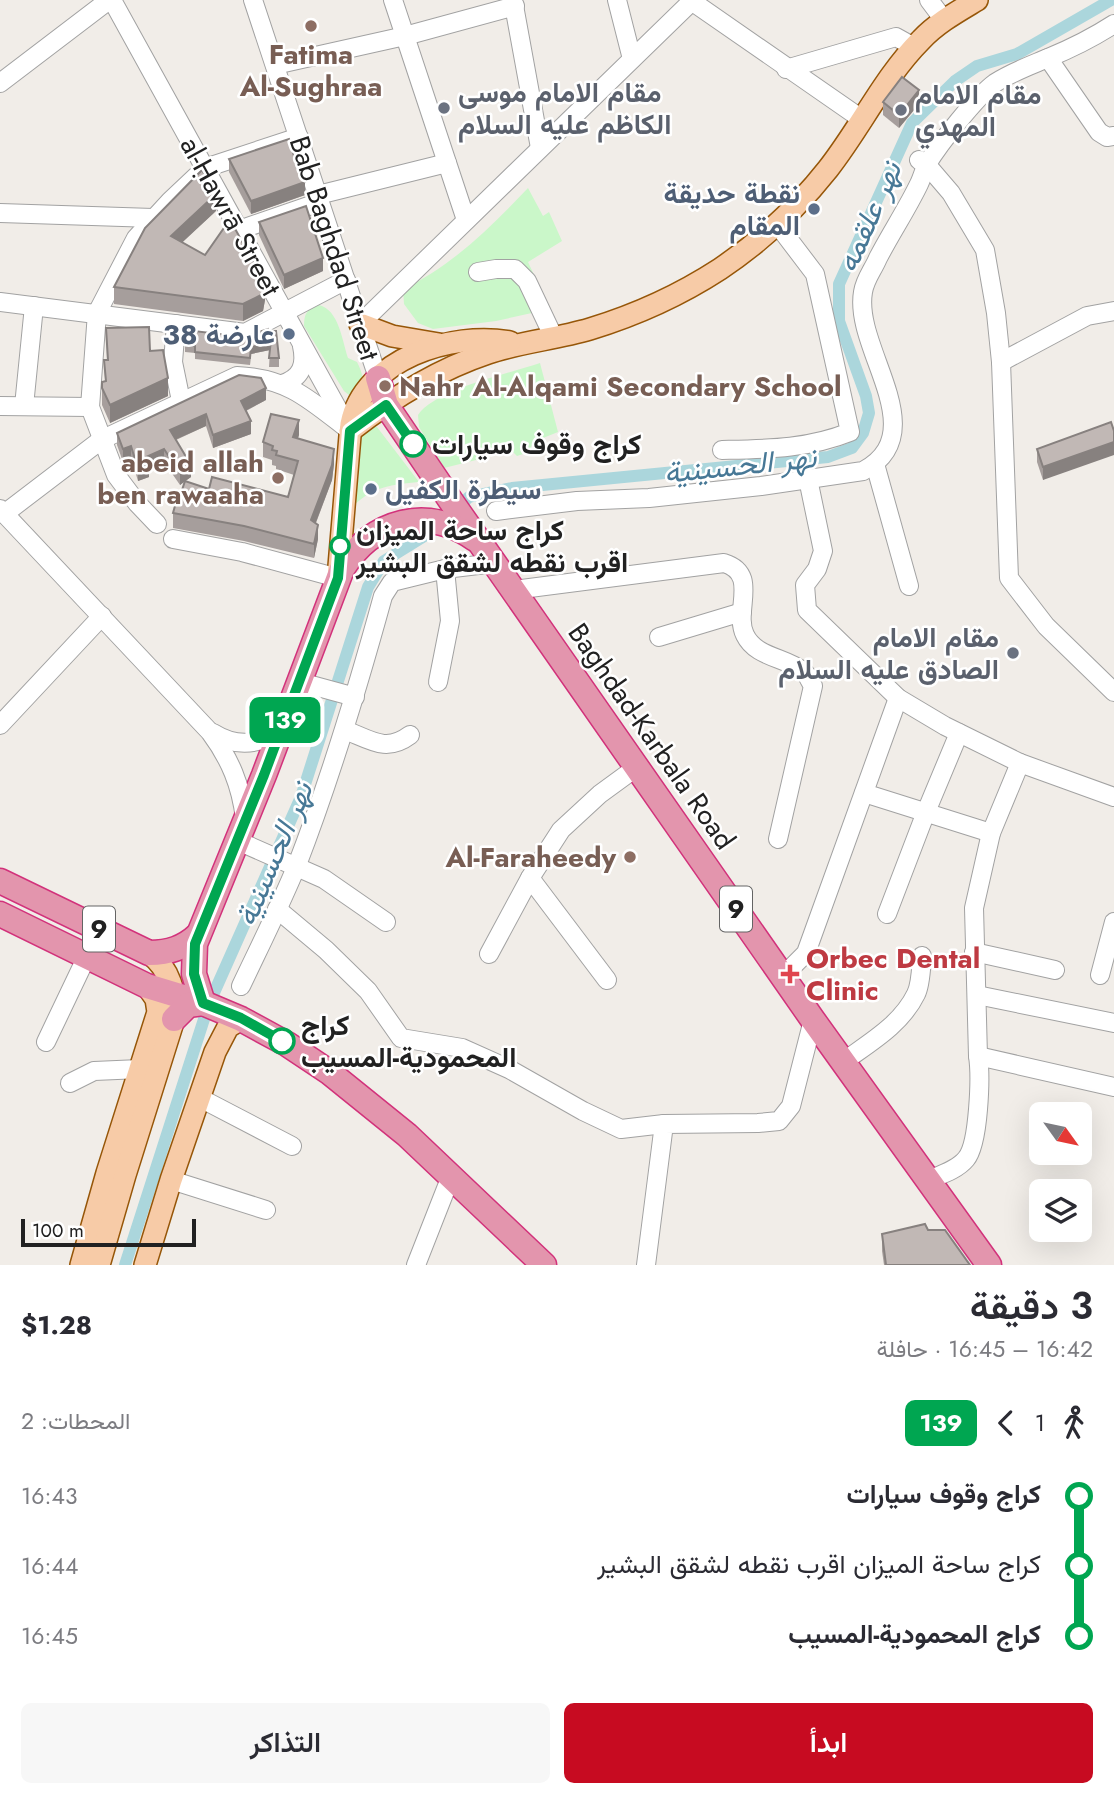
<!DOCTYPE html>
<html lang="ar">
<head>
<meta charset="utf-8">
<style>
	body { margin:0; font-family:Jost,Vazirmatn,sans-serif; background:#f7f7f7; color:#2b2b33; direction:rtl; height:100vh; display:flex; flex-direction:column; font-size:26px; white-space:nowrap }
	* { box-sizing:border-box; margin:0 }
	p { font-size:23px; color:#7c7c81 }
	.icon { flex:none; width:38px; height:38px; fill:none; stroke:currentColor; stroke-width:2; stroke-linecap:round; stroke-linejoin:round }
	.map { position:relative; height:1265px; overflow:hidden; direction:ltr }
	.side { display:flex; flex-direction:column; background:#fff; flex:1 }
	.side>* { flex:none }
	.badge { padding:0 14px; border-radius:10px; font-size:24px; line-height:46px }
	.needle { width:46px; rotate:123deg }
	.tools { position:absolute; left:1029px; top:1102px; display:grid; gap:14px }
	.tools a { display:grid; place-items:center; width:63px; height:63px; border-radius:10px; background:#fff; box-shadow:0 7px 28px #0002; font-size:35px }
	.scale { position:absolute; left:21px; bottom:18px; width:175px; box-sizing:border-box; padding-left:7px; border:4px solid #212121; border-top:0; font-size:19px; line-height:24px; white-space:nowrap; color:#212121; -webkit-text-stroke:5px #fff; paint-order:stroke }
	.map>.badge { position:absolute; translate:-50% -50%; box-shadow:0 0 0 4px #fff }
	.legs { display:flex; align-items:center; gap:10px; height:77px; padding:0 21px; font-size:23px }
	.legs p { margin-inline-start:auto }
	.summary { display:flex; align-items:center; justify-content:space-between; height:119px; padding:0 21px }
	h1 { font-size:38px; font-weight:600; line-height:52px }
	.primary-button { display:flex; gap:14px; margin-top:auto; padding:14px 21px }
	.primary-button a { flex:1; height:80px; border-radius:10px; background:#c70b21; color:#fff; font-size:28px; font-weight:600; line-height:80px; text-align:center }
	.primary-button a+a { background:#f7f7f7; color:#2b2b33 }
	ul { padding:0 21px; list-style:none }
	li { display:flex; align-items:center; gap:24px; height:70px; font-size:26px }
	li i { display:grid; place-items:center; width:10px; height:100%; margin:0 9px; background:currentColor }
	li i::after { content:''; width:18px; height:18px; margin:-9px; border:5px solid; border-radius:50%; background:#fff }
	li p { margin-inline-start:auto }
	li:first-child i { background:linear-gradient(#0000 50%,currentColor 0) }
	li:last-child i { background:linear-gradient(currentColor 50%,#0000 0) }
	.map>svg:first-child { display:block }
	.park { fill:#caf7c9 }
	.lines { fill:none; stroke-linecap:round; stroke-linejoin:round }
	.canal { stroke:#abd6dc; stroke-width:12 }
	.minor-casing { stroke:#a2a2a2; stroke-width:20 }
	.major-casing { stroke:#965608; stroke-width:24 }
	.highway-casing { stroke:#d2327b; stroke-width:27 }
	.minor { stroke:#fff; stroke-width:18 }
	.major { stroke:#f7cba7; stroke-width:21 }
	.highway { stroke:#e395ad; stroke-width:24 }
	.wall { fill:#a69e9c }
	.shaded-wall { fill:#87817f }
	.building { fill:#c1b8b5; stroke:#87817f; stroke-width:2 }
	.line-1-casing { stroke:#fff; stroke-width:16 }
	.line-1 { stroke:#00a651; stroke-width:10 }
	.education-dot { fill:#8d6e63; stroke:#fff; stroke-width:2.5 }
	.worship-dot { fill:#6b7280; stroke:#fff; stroke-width:2.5 }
	.service-dot { fill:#5c6f8a; stroke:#fff; stroke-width:2.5 }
	.stop-1-dot { fill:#fff; stroke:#00a651; stroke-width:3.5 }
	.health-dot { fill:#e0444e; stroke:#fff; stroke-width:2.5 }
	.labels { text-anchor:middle; stroke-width:5; stroke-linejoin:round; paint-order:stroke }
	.shield { fill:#fff; stroke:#646464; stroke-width:2 }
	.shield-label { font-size:26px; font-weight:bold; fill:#212121 }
	.education-label { font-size:28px; font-weight:bold; fill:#785e54; stroke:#fff; text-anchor:end }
	.worship-label { font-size:28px; font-weight:bold; fill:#5b616d; stroke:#fff; text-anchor:start }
	.service-label { font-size:28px; font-weight:bold; fill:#4e5e75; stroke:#fff; text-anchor:end }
	.street-label { font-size:28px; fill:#212121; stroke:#fff }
	.stop-label { font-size:28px; font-weight:bold; fill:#212121; stroke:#fff; text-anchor:start }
	.health-label { font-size:28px; font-weight:bold; fill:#be3a42; stroke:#fff; text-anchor:start }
	.water-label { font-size:30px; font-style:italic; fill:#477896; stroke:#fff }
</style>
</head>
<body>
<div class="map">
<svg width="1114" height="1265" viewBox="0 0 1114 1265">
	<rect width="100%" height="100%" fill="#f1ede8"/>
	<g class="park">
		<path d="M528 188 543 216 549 212 562 241 528 262 550 309 496 321 433 329 418 323 404 304 403 289C451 267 492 226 528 188Z"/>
		<path d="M319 305C339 310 342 340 348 358L357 362C364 376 365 382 355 395H349L344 391 304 326C304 314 307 308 319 305Z"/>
		<path d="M540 363 558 432 533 442 529 452 517 456 512 451 444 468 419 427 418 415C436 389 508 374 540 363Z"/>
		<path d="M367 425 377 427 419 482C391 485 375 486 354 505L359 476 356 440Z"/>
	</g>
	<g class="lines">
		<g class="canal">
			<path d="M454 510 469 497 512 488 828 457 852 448 863 433 869 413 866 396 839 321V284L912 123 955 81 977 66 1017 54 1111 0"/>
			<path d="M213 995 301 797 368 587 384 561 426 535 438 524"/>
			<path d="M125 1265 205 1016"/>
		</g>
		<g class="minor-casing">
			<g id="minor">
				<path d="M112 0 350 431"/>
				<path d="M253 0 378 378"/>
				<path d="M393 0 466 220"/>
				<path d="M513 0 540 148"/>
				<path d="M617 0 632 59"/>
				<path d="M690 0 863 120"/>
				<path d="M929 0 944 20"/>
				<path d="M1048 58 1099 132 1107 137 1114 136"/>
				<path d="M275 65 405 36 515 6"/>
				<path d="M786 69 896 37 914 47"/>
				<path d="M0 83 109 0"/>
				<path d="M919 160 927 165 951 193 985 250 996 313 1001 362 1009 578 1046 626 1114 692"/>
				<path d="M318 195 447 163"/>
				<path d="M0 213 153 218"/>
				<path d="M239 230 320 202"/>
				<path d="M478 272 496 269H515L527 281 554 338"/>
				<path d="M0 302 245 333 346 280"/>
				<path d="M176 324 173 362 181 401"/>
				<path d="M360 324 692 1"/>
				<path d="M1001 362 1087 316 1114 311"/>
				<path d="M282 384C302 378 306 364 302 346"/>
				<path d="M0 406 90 407"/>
				<path d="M24 406 34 306"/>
				<path d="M722 450C767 449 808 449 850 432L815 274 777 224"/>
				<path d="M875 464 909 586"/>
				<path d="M808 479 823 551 817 569 805 585 807 610 898 698 945 726 1020 763 1114 797"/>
				<path d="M0 509 210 732C230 759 241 785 245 819"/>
				<path d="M496 511 577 501 649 498 761 486 863 471C935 432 853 349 863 292 865 279 873 270 878 258 891 233 907 209 919 184 922 178 924 170 927 164 940 143 976 97 995 83 1012 72 1029 66 1048 58 1070 49 1094 37 1114 24"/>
				<path d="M4 514 101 440 237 376C286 378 308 398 345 427"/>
				<path d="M157 524 137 503 116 475 90 407 97 313 136 238 170 201 205 168 299 137"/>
				<path d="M173 539 242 552 338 578"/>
				<path d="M514 590 724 563C760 574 733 611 745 635 756 658 786 657 804 672 808 675 810 682 813 686L778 839"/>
				<path d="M659 637 742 612"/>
				<path d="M300 682 355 697"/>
				<path d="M438 682 450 621 445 569"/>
				<path d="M0 725 102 616"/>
				<path d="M345 730C371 740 386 753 410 735"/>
				<path d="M213 733C237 748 259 745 281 730"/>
				<path d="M864 793 991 833"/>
				<path d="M238 841 324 879 386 922"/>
				<path d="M530 878 607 980"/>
				<path d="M277 909 326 950 368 991 401 1038 462 1048 509 1069 583 1111 621 1129 664 1124"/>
				<path d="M887 914 926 812 959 733"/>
				<path d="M974 952 1055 970"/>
				<path d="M489 954 530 878 561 830 600 794 637 767"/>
				<path d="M1100 975 1114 922"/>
				<path d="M783 976 806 953 898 698"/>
				<path d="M241 986C260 946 280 906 297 865 331 777 358 687 383 596L392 582 445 569 495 563"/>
				<path d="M977 995 1114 1023"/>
				<path d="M46 1042 87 956"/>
				<path d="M978 1056 1114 1087"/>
				<path d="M843 1062C869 1043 901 1025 916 994 921 984 921 968 922 956"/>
				<path d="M70 1083 94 1071 140 1069"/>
				<path d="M200 1098 292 1146"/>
				<path d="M171 1180 266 1210"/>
				<path d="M928 1180C940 1175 957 1170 966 1159 979 1144 981 1076 978 1056L974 908 991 833 1020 763"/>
				<path d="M416 1265 451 1176"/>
				<path d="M646 1265 664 1124 758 1123 779 1121 791 1106 813 1020"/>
			</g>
		</g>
		<g class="major-casing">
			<g id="major">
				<path d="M360 324 392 336 439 344"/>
				<path d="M350 431C392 398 437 370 488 353 521 342 556 339 590 329 636 315 680 295 720 269 760 242 798 207 828 169 861 127 884 77 921 40 937 23 957 12 977 0"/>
				<path d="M338 578 351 424C364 359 452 331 510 342"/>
				<path d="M81 1265 107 1173 158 1012 156 999 147 986"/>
				<path d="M99 1265 125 1175 174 1019C177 994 170 969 149 953"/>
				<path d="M145 1265 171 1180 215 1052 228 1027 241 1019"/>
			</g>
		</g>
		<g class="highway-casing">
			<g id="highway">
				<path d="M378 378 386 405 453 504 813 1020 989 1265"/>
				<path d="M0 881 149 953C169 953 184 948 198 935"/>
				<path d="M0 914 147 986 203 1003 241 1019 287 1044 329 1072 407 1135 544 1265"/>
				<path d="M203 1003 194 974 195 944 264 775 342 569C373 520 427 505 475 539"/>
				<path d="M174 1019 188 1005 203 1003"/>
			</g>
		</g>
		<use href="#minor" class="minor"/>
		<use href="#major" class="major"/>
		<use href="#highway" class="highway"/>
	</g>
	<g class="wall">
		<path d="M883 102 919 104 899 128 883 115Z"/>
		<path d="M229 159 296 163 305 195 251 214 229 172Z"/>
		<path d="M216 211 182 242 265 300 263 311 243 321 114 304V287Z"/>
		<path d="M259 222 323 271 284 289 259 235Z"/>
		<path d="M106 328 150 351 168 396 110 423 102 405V382L105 381 104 360H107Z"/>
		<path d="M185 345 270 349 279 358V367H269L270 350 251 354 250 365 195 359V353L185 352Z"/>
		<path d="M266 400 246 411 251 434 213 448 206 426 176 440 191 477 185 481 209 489 288 497 294 475 276 469V466L272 465V460L263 457V442L299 435 298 438 334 464 332 480 316 523 318 539 314 558 244 541 173 528V513L185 481 180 485 164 462 149 468V477L138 481 131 458 123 462 117 445V433Z"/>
		<path d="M1111 422 1043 480 1037 462V449Z"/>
		<path d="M928 1230 970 1265H884L882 1251V1234Z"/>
	</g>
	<g class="shaded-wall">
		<path d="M919 90V104L899 128V115Z"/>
		<path d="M305 182V195L251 214V201Z"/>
		<path d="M216 194V211L171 253V236Z"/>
		<path d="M323 258V271L284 289V275Z"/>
		<path d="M265 283V300L263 311 243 321V304Z"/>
		<path d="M270 343V350L251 354 250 365 251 347Z"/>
		<path d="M168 378V396L110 423V405Z"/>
		<path d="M266 388V400L241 413V401Z"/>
		<path d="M206 414V426L170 442V430Z"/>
		<path d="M299 420V435L293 452V437Z"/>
		<path d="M251 421V434L213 448V435Z"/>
		<path d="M1114 442V455L1043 480V467Z"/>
		<path d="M131 446V458L123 462V449Z"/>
		<path d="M164 449V462L149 468V477L138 481V469L146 457Z"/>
		<path d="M334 449V464L332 480 311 535V520Z"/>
		<path d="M191 465V477L180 485V473Z"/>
		<path d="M318 525V539L314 558V544Z"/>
	</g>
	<g class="building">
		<path d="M902 77 919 90 899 115 883 102Z"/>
		<path d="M289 139 296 163 299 162 305 182 251 201 229 159Z"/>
		<path d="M202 170 216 194 171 236 205 255 226 225H233L265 283 263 294 243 304 114 287 145 228Z"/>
		<path d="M306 206 323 258 284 275 259 222Z"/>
		<path d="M149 327 150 351 163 350 168 378 110 405 102 388V382L106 381 104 360H108L106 328Z"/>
		<path d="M268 329 270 343 251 347 250 358 195 352V346L185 345 186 330 244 337Z"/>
		<path d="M272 331H276L279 358H269Z"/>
		<path d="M239 375 261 378 266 388 241 401 251 421 213 435 206 414 170 430 191 465 180 473 164 449 146 457 149 465 138 469 131 446 123 449 117 433Z"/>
		<path d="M271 414 299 420 293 437 334 449 332 465 311 520 318 525 314 544 244 526 173 513 178 495 180 496 185 481 209 489 212 477 288 497 298 461 276 455 277 451 272 450 273 446 263 442Z"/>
		<path d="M1111 422 1114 431V442L1043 467 1037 449Z"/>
		<path d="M925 1224 928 1230H945L970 1265H886L882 1234Z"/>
	</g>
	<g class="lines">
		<g class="line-1-casing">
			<path id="line-1" d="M282 1041 241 1018 203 1003 194 974 195 944 264 775 338 578 350 431 386 405 413 444"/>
		</g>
		<use href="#line-1" class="line-1"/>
	</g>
	<g class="education-dot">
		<circle cx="311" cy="26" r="7"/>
		<circle cx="385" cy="386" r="7"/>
		<circle cx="278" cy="478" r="7"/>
		<circle cx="630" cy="857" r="7"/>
	</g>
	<g class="worship-dot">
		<circle cx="444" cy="108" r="7"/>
		<circle cx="901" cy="110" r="7"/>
		<circle cx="1013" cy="653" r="7"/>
	</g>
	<g class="service-dot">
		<circle cx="814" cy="209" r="7"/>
		<circle cx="289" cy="334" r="7"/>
		<circle cx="371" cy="489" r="7"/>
	</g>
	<g class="stop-1-dot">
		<circle cx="413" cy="444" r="12"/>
		<circle cx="340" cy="546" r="9"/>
		<circle cx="282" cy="1041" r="12"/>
	</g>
	<path class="health-dot" d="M786.5 963.5h7v7h7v7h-7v7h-7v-7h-7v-7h7z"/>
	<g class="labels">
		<g class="shield">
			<rect x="720" y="886.5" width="32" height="45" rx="5"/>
			<rect x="83" y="906.5" width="32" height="45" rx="5"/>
		</g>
		<g class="shield-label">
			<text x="736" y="918">9</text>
			<text x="99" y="938">9</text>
		</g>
		<g class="education-label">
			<text x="311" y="64" text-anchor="middle">Fatima<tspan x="311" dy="32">Al-Sughraa</tspan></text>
			<text x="399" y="396" text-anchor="start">Nahr Al-Alqami Secondary School</text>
			<text x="264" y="472">abeid allah<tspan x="264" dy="32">ben rawaaha</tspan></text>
			<text x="616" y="867">Al-Faraheedy</text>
		</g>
		<g class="worship-label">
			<text x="458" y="102">مقام الامام موسى<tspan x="458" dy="32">الكاظم عليه السلام</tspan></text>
			<text x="915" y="104">مقام الامام<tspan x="915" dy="32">المهدي</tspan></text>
			<text x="999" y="647" text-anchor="end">مقام الامام<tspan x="999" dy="32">الصادق عليه السلام</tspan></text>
		</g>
		<g class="service-label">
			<text x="800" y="203">نقطة حديقة<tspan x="800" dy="32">المقام</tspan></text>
			<text x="275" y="344">عارضة 38</text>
			<text x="385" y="499" text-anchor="start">سيطرة الكفيل</text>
		</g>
		<g class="street-label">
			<text transform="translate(231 216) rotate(61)" y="10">al-Ḥawrā Street</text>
			<text transform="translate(335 248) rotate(72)" y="10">Bab Baghdad Street</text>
			<text transform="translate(652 736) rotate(55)" y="10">Baghdad-Karbala Road</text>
		</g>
		<g class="stop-label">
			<text x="432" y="454">كراج وقوف سيارات</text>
			<text x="356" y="540">كراج ساحة الميزان<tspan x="356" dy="32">اقرب نقطه لشقق البشير</tspan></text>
			<text x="301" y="1035">كراج<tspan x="301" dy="32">المحمودية-المسيب</tspan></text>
		</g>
		<g class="health-label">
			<text x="806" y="968">Orbec Dental<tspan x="806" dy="32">Clinic</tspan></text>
		</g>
		<g class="water-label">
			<text transform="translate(869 217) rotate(-66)" y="10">نهر علقمه</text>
			<text transform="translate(740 465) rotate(-6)" y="10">نهر الحسينية</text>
			<text transform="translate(274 854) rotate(-67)" y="10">نهر الحسينية</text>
		</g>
	</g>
</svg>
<div class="tools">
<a><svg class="needle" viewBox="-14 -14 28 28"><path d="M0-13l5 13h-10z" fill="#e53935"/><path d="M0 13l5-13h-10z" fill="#7c7c81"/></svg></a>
<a><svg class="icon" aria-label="layers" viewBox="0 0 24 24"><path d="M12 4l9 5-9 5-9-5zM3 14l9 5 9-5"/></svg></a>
</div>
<div class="scale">100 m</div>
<b class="badge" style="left:285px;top:720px;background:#00a651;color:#fff">139</b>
</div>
<section class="side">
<div class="summary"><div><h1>3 دقيقة</h1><p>16:42 – 16:45 · حافلة</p></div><b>$1.28</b></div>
<div class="legs"><svg class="icon" aria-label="walk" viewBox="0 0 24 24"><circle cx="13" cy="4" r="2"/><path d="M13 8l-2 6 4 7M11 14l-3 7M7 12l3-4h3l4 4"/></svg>1<svg class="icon" aria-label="back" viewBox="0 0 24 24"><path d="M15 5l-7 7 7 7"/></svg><b class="badge" style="background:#00a651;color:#fff">139</b><p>المحطات: 2</p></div>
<ul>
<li><i style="color:#00a651"></i><b>كراج وقوف سيارات</b><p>16:43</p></li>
<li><i style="color:#00a651"></i><span>كراج ساحة الميزان اقرب نقطه لشقق البشير</span><p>16:44</p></li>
<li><i style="color:#00a651"></i><b>كراج المحمودية-المسيب</b><p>16:45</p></li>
</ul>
<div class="primary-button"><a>ابدأ</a><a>التذاكر</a></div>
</section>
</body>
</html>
